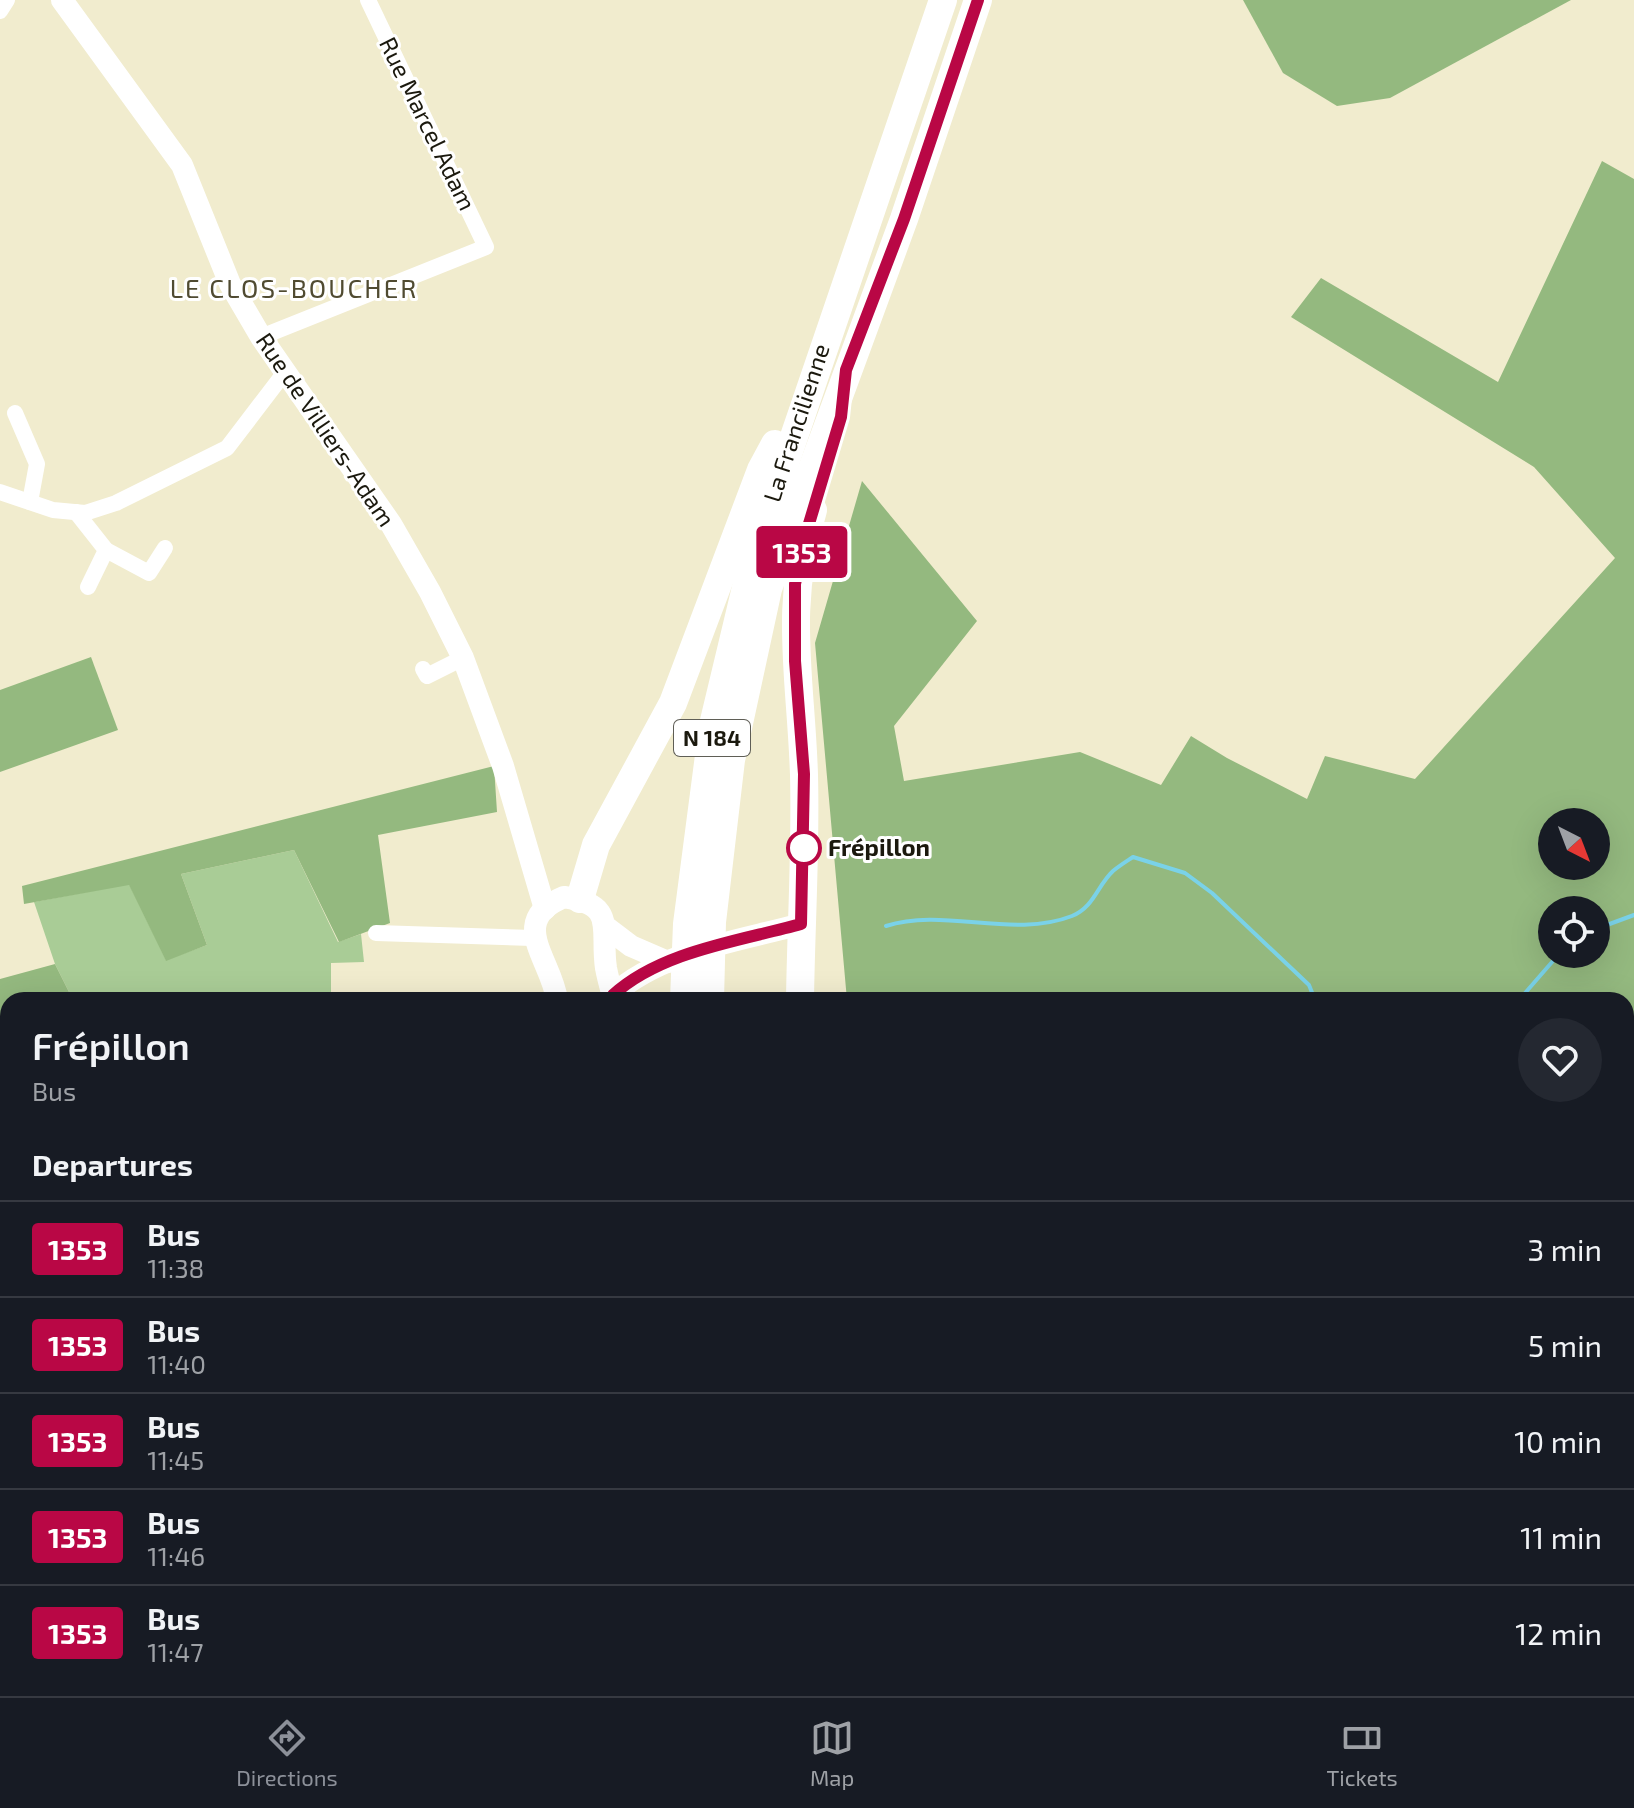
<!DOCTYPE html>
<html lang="en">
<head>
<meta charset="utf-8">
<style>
	body { margin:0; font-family:"Exo 2",sans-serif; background:#242831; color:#f1f3f6; height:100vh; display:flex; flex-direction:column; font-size:30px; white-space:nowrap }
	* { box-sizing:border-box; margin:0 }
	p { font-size:26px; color:#9ea1a6 }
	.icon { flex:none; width:44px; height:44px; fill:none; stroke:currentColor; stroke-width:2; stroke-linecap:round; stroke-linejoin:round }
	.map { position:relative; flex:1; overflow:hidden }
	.panel { position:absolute; left:0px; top:992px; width:1634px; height:704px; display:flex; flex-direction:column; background:#171b24; border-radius:24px 24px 0 0; box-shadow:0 8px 32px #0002 }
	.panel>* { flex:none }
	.badge { padding:0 16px; border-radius:6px; font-size:28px; line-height:52px }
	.needle { width:52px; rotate:138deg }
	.fabs { position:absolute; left:1538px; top:808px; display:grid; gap:16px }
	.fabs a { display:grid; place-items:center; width:72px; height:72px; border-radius:50%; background:#171b24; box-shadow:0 8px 32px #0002; font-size:40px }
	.map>.badge { position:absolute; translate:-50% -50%; box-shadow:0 0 0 4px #fff }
	h2 { padding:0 32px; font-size:30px; line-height:72px }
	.round { display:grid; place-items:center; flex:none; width:84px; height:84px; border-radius:42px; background:#242831 }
	.summary { display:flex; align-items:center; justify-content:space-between; height:136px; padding:0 32px }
	h1 { font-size:38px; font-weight:600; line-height:60px }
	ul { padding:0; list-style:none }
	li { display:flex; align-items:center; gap:24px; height:96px; padding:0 32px; border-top:2px solid #363941 }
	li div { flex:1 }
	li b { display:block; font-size:30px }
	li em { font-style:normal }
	li .badge { min-width:88px; font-weight:700; text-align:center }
	.dock { display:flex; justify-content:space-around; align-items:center; height:112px; border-top:2px solid #363941; background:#171b24; font-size:22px; color:#9ea1a6 }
	.dock a { display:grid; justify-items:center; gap:4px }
	.dock .current { color:#8c9099 }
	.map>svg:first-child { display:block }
	.green { fill:#a9cc96 }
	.forest { fill:#94b97f; fill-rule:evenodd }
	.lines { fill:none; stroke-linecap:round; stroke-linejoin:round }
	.stream { stroke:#7ad2e8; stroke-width:4 }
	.street { stroke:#fff; stroke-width:16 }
	.secondary { stroke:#fff; stroke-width:22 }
	.highway { stroke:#fff; stroke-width:28 }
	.line-casing { stroke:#fff; stroke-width:18 }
	.line { stroke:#b90745; stroke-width:12 }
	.stop-dot { fill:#fff; stroke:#b90745; stroke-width:4 }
	.labels { text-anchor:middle; stroke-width:6; stroke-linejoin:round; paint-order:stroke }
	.shield { fill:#fff; stroke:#5f5e56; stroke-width:2 }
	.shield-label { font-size:22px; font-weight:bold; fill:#1b190e }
	.street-label { font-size:24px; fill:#1b190e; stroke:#fff }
	.stop-label { font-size:24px; font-weight:bold; fill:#1b190e; stroke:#fff; text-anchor:start }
	.neighbourhood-label { font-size:26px; letter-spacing:2px; fill:#504b31; stroke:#fff }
</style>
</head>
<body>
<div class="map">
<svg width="1634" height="1696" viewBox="0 0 1634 1696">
	<rect width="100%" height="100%" fill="#f1ecce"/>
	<g class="green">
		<path d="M294 850 338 942 361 934 364 962 331 963V1000H73L55 964 34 902 129 884 166 960 207 945 181 874Z"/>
		<path d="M8 1100V1158L0 1157V1103Z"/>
	</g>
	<g class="forest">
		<path d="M1243 0H1571L1390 98 1337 106 1283 73Z"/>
		<path d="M1602 161 1634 179V1696H1431L1443 1688H1626V1000H847L815 643 862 481 977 621 894 726 904 781 1080 752 1161 785 1191 736 1227 758 1307 799 1325 756 1415 779 1615 558 1534 467 1291 317 1321 278 1498 382ZM1552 822H1596V866H1552ZM1552 910H1596V954H1552Z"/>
		<path d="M91 657 118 730 0 772V690Z"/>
		<path d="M494 766 497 812 378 835 390 923 339 942 294 850 181 874 207 945 166 961 129 885 24 904 22 886Z"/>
		<path d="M55 964 73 1000H8V1100L0 1103V979Z"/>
		<path d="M0 1157 8 1158V1341L0 1339Z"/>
		<path d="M1218 1688H1341L1346 1696H1223Z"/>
	</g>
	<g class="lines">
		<g class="stream">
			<path d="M886 926C944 907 1013 939 1072 916 1094 907 1097 886 1113 871 1119 866 1127 861 1133 857L1185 873 1212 893 1309 985 1315 1000"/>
			<path d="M1596 929 1634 915"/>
			<path d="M1519 1000 1559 954"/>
			<path d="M0 1166H8"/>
		</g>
		<g class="street">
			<path d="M0 11 7 0"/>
			<path d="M261 337 486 247 368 0"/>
			<path d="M15 413 37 464 30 502"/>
			<path d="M0 492 53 510 85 513 116 503 227 448 285 372"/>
			<path d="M76 512 106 550 88 587"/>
			<path d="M106 550 149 573 165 548"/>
			<path d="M423 669 427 676 463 658"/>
			<path d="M376 933 533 938"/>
		</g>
		<g class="secondary">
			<path d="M62 0 182 165 230 284 261 337 391 524 430 592 463 658 503 766 545 909"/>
			<path d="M606 927 631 946 668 962"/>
			<path d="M613 995C661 951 740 941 801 924"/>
			<path d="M557 1000C552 960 506 921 564 897 618 905 600 928 606 968 608 979 611 989 614 1000"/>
			<path d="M454 1696 455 1688"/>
		</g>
		<g class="highway">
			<path d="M580 899 596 845 673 703 761 470 775 444"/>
			<path d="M684 1000 687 924 713 725 754 554 943 0"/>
			<path d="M710 1000 712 922 731 760 768 589 904 219 978 0"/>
			<path d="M800 1000C801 925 806 850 804 775 801 678 783 607 813 510"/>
			<path d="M796 1688 799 1696"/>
			<path d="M831 1688 834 1696"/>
		</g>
	</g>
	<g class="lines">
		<g class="line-casing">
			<path id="line" d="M614 1000 613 995C661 951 740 941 801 924L804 774 795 661V584L808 527 841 417 846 370 904 219 978 0"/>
		</g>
		<use href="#line" class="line"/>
	</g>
	<circle class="stop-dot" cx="804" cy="848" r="16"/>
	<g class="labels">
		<rect class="shield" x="674" y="720" width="76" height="36" rx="6"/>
		<g class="shield-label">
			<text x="712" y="746">N 184</text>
		</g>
		<g class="street-label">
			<text transform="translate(427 124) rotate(64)" y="8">Rue Marcel Adam</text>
			<text transform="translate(797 423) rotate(-72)" y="8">La Francilienne</text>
			<text transform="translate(325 430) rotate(56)" y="8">Rue de Villiers-Adam</text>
		</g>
		<g class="stop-label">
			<text x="828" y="856">Frépillon</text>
		</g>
		<g class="neighbourhood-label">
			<text x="294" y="298">LE CLOS-BOUCHER</text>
		</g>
	</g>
</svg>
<div class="fabs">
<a><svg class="needle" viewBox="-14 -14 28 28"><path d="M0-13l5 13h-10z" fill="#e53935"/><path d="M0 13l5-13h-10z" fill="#9ea1a6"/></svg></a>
<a><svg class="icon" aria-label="locate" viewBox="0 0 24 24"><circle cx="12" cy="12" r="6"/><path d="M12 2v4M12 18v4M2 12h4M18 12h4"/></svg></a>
</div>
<b class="badge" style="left:802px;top:552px;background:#b90745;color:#fff">1353</b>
<section class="panel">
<div class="summary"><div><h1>Frépillon</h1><p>Bus</p></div><a class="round"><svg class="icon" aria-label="heart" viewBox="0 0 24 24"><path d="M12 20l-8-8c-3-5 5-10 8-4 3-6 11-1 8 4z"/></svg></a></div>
<h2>Departures</h2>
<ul>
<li><span class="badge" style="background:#b90745;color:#fff">1353</span><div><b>Bus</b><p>11:38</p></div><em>3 min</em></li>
<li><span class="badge" style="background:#b90745;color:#fff">1353</span><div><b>Bus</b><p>11:40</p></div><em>5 min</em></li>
<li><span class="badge" style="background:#b90745;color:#fff">1353</span><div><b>Bus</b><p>11:45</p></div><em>10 min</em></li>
<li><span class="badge" style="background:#b90745;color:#fff">1353</span><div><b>Bus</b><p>11:46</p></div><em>11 min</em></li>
<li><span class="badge" style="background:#b90745;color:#fff">1353</span><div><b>Bus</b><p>11:47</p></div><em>12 min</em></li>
</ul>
</section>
</div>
<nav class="dock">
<a class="current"><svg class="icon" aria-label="directions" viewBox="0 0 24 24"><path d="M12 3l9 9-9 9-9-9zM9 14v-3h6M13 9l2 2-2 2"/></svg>Directions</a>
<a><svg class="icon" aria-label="map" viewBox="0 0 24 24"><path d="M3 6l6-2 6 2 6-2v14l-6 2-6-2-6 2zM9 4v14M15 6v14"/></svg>Map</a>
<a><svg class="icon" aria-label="tickets" viewBox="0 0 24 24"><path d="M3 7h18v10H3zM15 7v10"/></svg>Tickets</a>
</nav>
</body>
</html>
